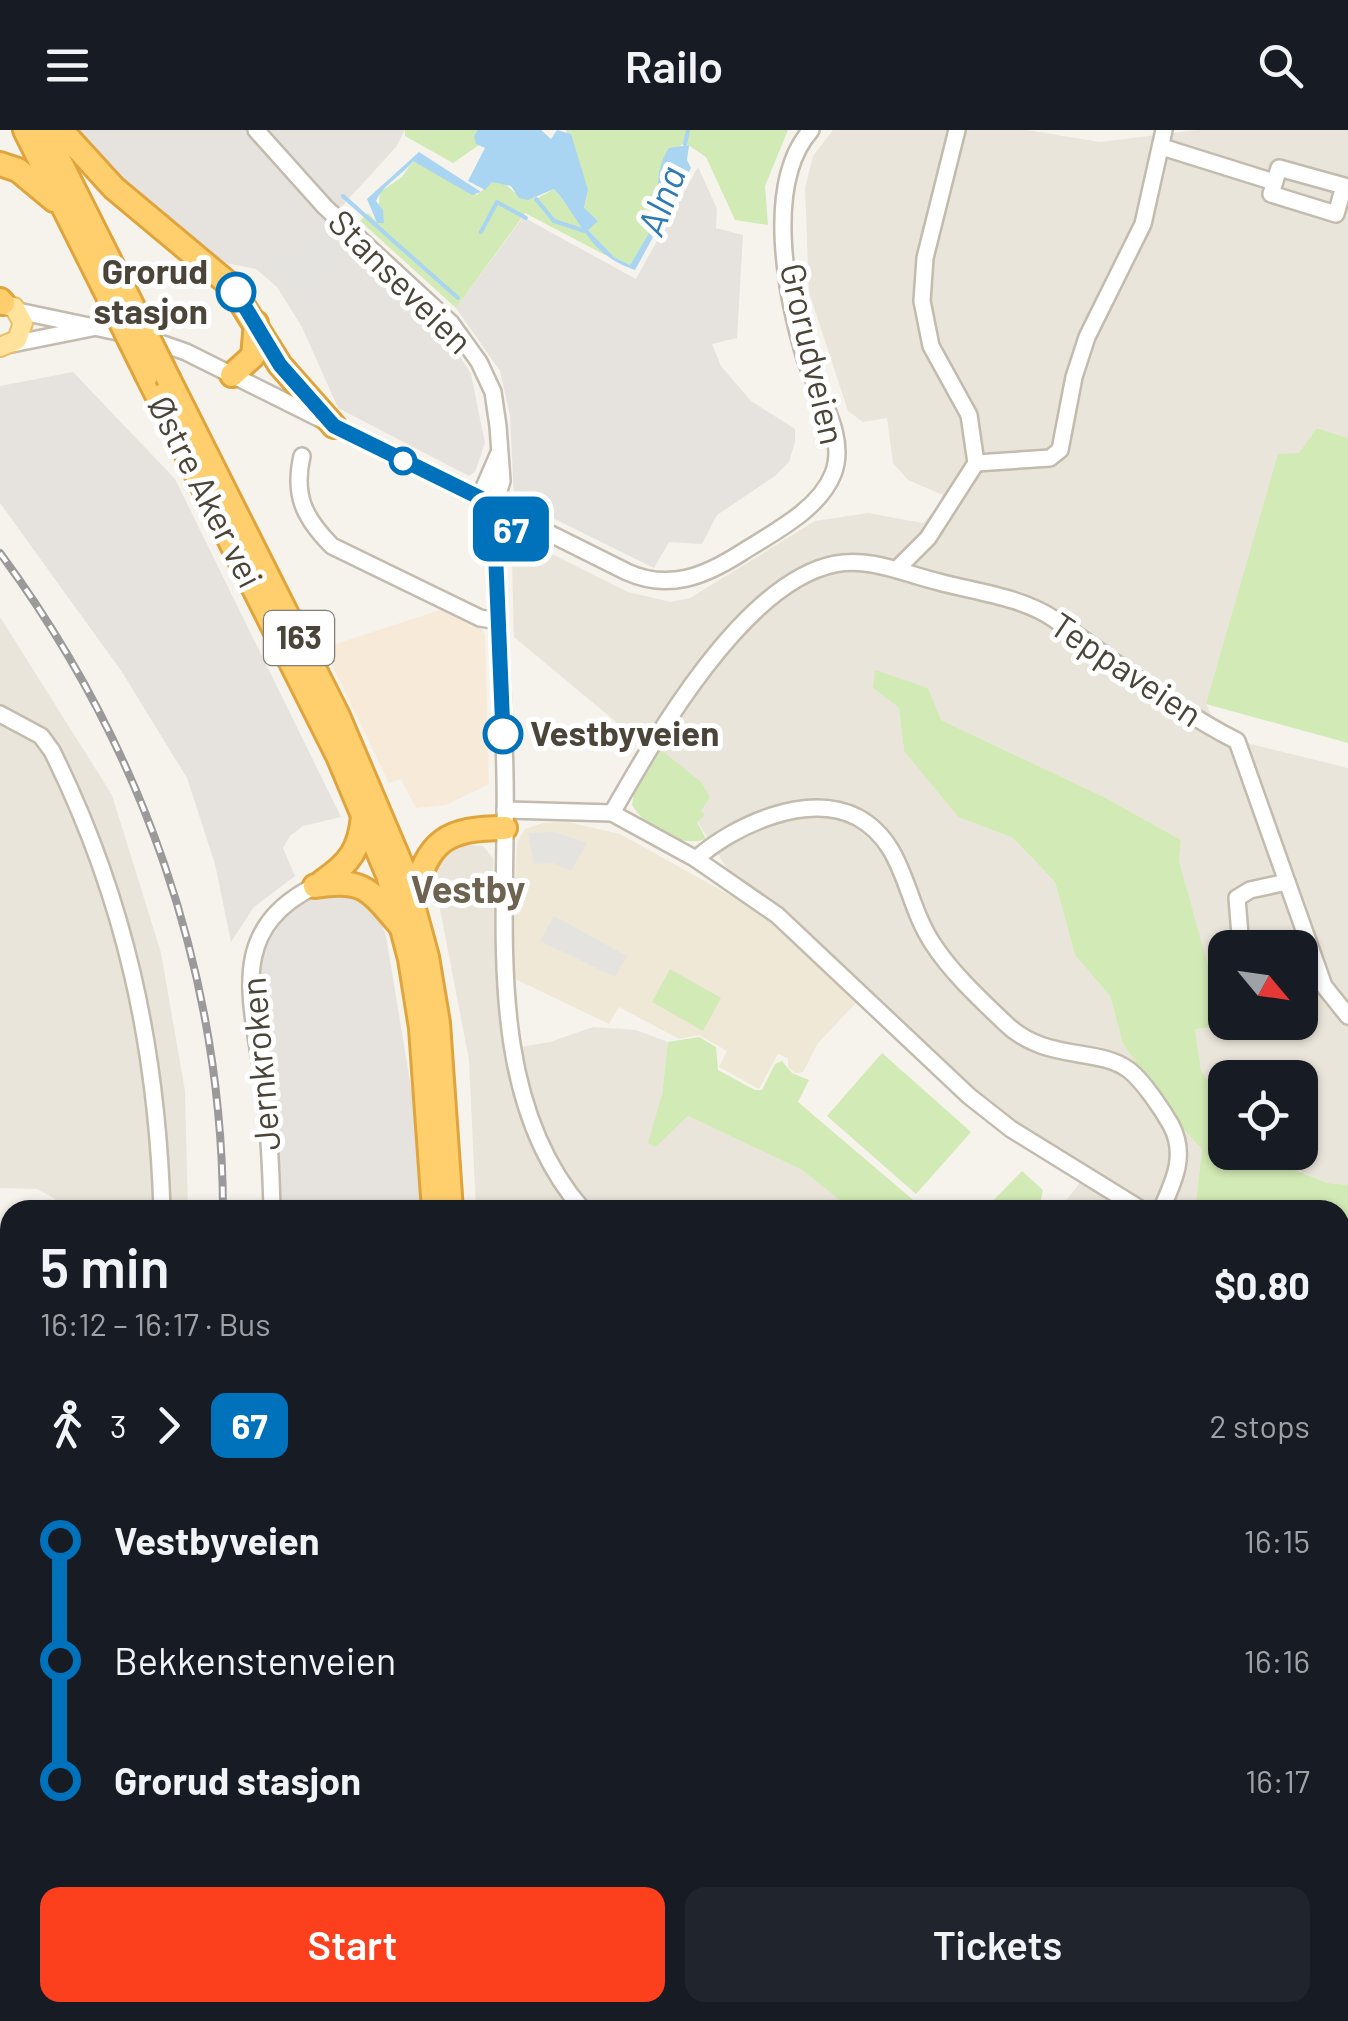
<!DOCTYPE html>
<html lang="en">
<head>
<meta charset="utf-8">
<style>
	body { margin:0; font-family:Barlow,sans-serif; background:#20242c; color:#f1f3f6; height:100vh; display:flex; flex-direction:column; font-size:38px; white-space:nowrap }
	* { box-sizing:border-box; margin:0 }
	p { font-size:32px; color:#9ea1a6 }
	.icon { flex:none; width:55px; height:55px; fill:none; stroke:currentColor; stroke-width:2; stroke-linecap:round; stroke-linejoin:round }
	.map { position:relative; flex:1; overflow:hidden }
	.sheet { position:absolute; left:0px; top:1070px; width:1350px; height:822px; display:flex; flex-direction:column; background:#171b24; border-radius:30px 30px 0 0; box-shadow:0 2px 8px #0004 }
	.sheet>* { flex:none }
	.badge { padding:0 20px; border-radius:15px; font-size:35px; line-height:65px }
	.needle { width:65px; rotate:119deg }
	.fabs { position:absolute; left:1208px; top:800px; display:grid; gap:20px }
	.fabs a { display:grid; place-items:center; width:110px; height:110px; border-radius:20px; background:#171b24; box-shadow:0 2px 8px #0004; font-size:50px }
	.map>.badge { position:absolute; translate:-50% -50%; box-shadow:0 0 0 5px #fff }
	.legs { display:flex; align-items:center; gap:15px; height:110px; padding:0 40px; font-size:32px }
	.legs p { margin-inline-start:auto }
	.overview { display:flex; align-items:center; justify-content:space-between; height:170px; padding:0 40px }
	h1 { font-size:55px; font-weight:600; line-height:75px }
	.button { display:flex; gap:20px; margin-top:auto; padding:20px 40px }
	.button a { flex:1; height:115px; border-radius:20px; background:#fc3f1d; color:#fff; font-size:40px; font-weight:600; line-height:115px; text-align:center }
	.button a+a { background:#20242c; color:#f1f3f6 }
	ul { padding:0 40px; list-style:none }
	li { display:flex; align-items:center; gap:35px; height:120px; font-size:38px }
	li i { display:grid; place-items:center; width:15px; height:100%; margin:0 12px; background:currentColor }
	li i::after { content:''; width:25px; height:25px; margin:-12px; border:8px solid; border-radius:50%; background:#171b24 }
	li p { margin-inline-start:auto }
	li:first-child i { background:linear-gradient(#0000 50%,currentColor 0) }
	li:last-child i { background:linear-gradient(currentColor 50%,#0000 0) }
	header { display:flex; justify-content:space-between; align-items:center; height:130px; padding:0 40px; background:#171b24; font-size:45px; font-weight:600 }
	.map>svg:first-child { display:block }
	.residential { fill:#eae5da; fill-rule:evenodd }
	.commercial { fill:#f7ead8 }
	.industrial { fill:#e6e2dd }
	.education { fill:#efe8d6 }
	.green { fill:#d2eab5 }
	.parking { fill:#e5e3e0 }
	.water { fill:#a9d4f2 }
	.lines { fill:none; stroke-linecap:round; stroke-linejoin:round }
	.stream { stroke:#a9d4f2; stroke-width:4 }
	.minor-casing { stroke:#c2bbae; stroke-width:20 }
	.major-casing { stroke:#e6c16a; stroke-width:22 }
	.highway-casing { stroke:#e0a43c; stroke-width:28 }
	.minor { stroke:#fff; stroke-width:15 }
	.major { stroke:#ffe39c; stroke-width:18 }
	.highway { stroke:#ffcf6e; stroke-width:22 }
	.rail-casing { stroke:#9a9a9a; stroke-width:8 }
	.rail { stroke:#fff; stroke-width:4; stroke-dasharray:11; stroke-linecap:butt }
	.highway-bridge-casing { stroke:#e0a43c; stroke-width:28; stroke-linecap:butt }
	.highway-bridge { stroke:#ffcf6e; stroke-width:22 }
	.line-1-casing { stroke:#fff; stroke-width:22 }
	.line-1 { stroke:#0072bc; stroke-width:15 }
	.stop-1-dot { fill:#fff; stroke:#0072bc; stroke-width:5 }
	.labels { text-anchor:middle; stroke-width:10; stroke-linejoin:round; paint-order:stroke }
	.shield { fill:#fff; stroke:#817c74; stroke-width:2.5 }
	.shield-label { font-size:32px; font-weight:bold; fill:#4b4439 }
	.stop-label { font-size:35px; font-weight:bold; fill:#4b4439; stroke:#fff; text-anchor:end }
	.street-label { font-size:35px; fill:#4b4439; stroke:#fff }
	.water-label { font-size:38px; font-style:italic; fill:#2e7ab2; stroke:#fff }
	.neighbourhood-label { font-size:38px; font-weight:bold; fill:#6e6250; stroke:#fff }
</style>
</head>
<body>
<header><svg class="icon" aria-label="menu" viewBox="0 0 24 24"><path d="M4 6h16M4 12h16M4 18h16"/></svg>Railo<svg class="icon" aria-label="search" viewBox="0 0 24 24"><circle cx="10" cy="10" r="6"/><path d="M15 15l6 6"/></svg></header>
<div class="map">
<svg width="1348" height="1891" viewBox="0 0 1348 1891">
	<rect width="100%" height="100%" fill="#f6f3ec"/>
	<g class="residential">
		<path d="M833 0H1027L1100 12 1197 0H1348V308L1317 298 1206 574 1215 592 1247 613 1348 638V1055L1328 1053 1294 1039 1295 1023 1300 1022V948L1277 947 1271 939 1225 948V977L1201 940 1195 899 1224 898 1179 731 1181 710 1106 668 873 558 899 578 904 621 958 687 1013 708 1055 752 1075 825 1110 866 1123 914 1181 997 1202 1019 1195 1080H1059L1088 1042 1007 990 789 786 728 740 697 691 704 685 661 620 645 616 514 507 512 432 526 416 540 418 628 462 671 472 690 468 815 391 868 383 923 393 935 380 943 365 908 350 893 333 887 288 863 292 848 281 809 162 805 58 813 26ZM1225 818H1300V892H1225Z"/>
		<path d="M0 487 112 665 161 823 185 961 188 1080H57L55 1069 37 1059 0 1058Z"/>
		<path d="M463 714 483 716 493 728 495 836 503 920 550 912 593 897 636 900 668 912 662 964 649 1013 656 1017 688 986 802 1040 852 1080H476L469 930 434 748 442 729Z"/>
		<path d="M1340 1125 1348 1127V1411L1340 1407Z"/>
	</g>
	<path class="commercial" d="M446 478 477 491 485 505 489 654 446 675 416 678 401 649 389 653 324 518Z"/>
	<g class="industrial">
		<path d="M75 0H405L396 17 324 96 420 180 451 212 471 244 485 313 475 342 469 346 338 278 302 197 277 157 256 139 221 132 107 37Z"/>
		<path d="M698 37 717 79 716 98 743 105 737 208 712 214 721 236 751 271 795 299V312L789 332 775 346 717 385 702 414 669 412 654 438 514 369 510 285 500 241 456 178 523 87 636 149Z"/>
		<path d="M73 242 175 349 341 687 303 696 290 706 283 718 295 746 254 777 231 812 215 734 187 648 122 542 0 373V256Z"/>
		<path d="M346 758 376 778 386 806 418 1000 421 1080H276L256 859 263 821 281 792 305 771Z"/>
		<path d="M10 1724V1882L31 1883 26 1891H0V1736Z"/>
	</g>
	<path class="education" d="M543 693 568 692 620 704 737 769 773 793 856 873 818 913 803 942 795 943 788 937V928L778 924 759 959 719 937 727 921 699 905 679 909 619 877 609 894 511 847 517 712 525 699Z"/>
	<g class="green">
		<path d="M405 0H478L479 15 453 33 405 6Z"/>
		<path d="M566 0H788L765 56 768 95 735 90 706 27 685 13 672 21 662 81 630 135 614 127 587 99 598 91 584 79 588 60Z"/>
		<path d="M413 31 477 65 492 52H503L514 62 536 69 554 59 607 126 525 83 456 178 360 91 368 83 377 92 380 62 402 47Z"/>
		<path d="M1317 298 1348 308V613L1206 574 1278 324 1299 323Z"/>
		<path d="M875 540 928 558 941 590 1106 668 1181 710 1179 731 1225 897 1195 899 1201 940 1225 977V1022L1295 1023V1040L1328 1053 1348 1055V1127L1340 1125V1080H1195L1202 1019 1181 997 1123 914 1110 866 1075 825 1055 752 1013 708 958 687 904 621 899 578 873 558Z"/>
		<path d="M661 620 701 652 710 667 701 681 705 685 697 692 706 709C679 718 647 699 632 675L634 663Z"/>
		<path d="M670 839 721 868 703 901 652 872Z"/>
		<path d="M699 907 716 917 718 940 755 960H762L775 934 782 931 792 943 809 950 798 972 925 1080H852L802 1040 688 986 656 1017 648 1013 662 964 668 912Z"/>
		<path d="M882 923 971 1002 916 1064 827 986Z"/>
		<path d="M1022 1041 1043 1060 1039 1080H984Z"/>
		<path d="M1340 1407 1348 1411V1740L1340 1742Z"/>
		<rect x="1201" y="1883" width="130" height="8"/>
	</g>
	<g class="parking">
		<path d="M324 104 345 123 308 167 268 135 282 121 294 133Z"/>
		<path d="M554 702 587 713 571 741 553 733 534 734 528 703Z"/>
		<path d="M554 786 627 826 615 847 540 811Z"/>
	</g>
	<g class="water">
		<path d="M478 0H541L551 9 557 0 571 4 588 60 584 78 598 91 588 100 614 127 630 135 662 81C655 61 657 36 669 18L689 15 687 30 691 38 635 140C587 124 582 90 554 59L528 70 519 68 511 56 492 52 485 60 468 51 485 18 476 14 474 6Z"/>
		<path d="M419 22 481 62 472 65 413 31C402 46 384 53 376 71L383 80 384 93H377L367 69Z"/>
	</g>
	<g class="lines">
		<g class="stream">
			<path d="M685 14 688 0"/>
			<path d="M343 66 458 168"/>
			<path d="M536 69 554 91 585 101"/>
			<path d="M481 102 497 72 526 88"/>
			<path d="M1340 1509 1348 1512"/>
		</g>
		<g class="minor-casing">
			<g id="minor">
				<path d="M256 0 325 77 451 193 479 232 493 262 498 296 502 351 494 376"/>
				<path d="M1162 17 1274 52"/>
				<path d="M1279 38 1344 56 1336 84 1271 64Z"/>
				<path d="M18 181 146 208 186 222 627 442C669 461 705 446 741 423 772 403 819 380 833 344 848 306 817 264 805 228 786 165 764 53 811 0"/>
				<path d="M12 214 92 198"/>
				<path d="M302 326C293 365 304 388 332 416L480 488 498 491"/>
				<path d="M976 333 1050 328 1060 320 1074 247 1087 207 1143 94 1164 0"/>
				<path d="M479 369 498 325"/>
				<path d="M501 379 491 405 496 435C499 506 504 577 505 648 508 789 482 965 583 1080"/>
				<path d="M496 435 517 387"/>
				<path d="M898 438 928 408 976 333 969 285 931 216 922 171 925 128 957 0"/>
				<path d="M0 584 41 606 52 621C125 768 157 917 162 1080"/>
				<path d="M505 680 612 683 696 729 777 785 969 966 1011 999 1142 1080"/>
				<path d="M612 683C656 606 744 452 835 434 871 427 905 444 939 452 976 462 1022 467 1054 489 1116 531 1170 577 1237 611L1324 856 1348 886"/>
				<path d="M696 729C734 695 807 662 857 687 906 713 904 771 933 814 951 842 980 869 1004 892 1045 933 1097 916 1129 940 1143 951 1162 979 1171 995 1187 1025 1174 1051 1161 1080"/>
				<path d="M1241 818 1237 768 1250 760 1287 752"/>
				<path d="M272 1080C271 1039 269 998 264 958 254 876 223 801 315 756"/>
				<path d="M1340 1398 1348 1399"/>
				<path d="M0 1631 10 1618"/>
				<path d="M42 1891 47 1882"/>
			</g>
		</g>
		<g class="major-casing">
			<path id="major" d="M0 174 14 177 23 193 17 210 0 217"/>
		</g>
		<g class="highway-casing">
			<g id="highway">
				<path d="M25 0 103 156"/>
				<path d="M44 0 125 161"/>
				<path d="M61 0 114 58 230 155 280 235 334 296"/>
				<path d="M0 34 18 40 54 70"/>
				<path d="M0 170 3 173"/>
				<path d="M147 245 338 626 388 745 410 829 421 898 434 1080"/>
				<path d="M232 245 253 226 256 193"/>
				<path d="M169 250 338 586 403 739 427 827 438 893 451 1080"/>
				<path d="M322 752C350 733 360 719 363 686"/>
				<path d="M315 756C363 748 369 759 399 794"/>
				<path d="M414 768C427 710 447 698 505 698"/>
				<path d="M77 1891 83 1882"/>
				<path d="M98 1891 103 1882"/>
			</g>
		</g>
		<use href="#minor" class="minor"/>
		<use href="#major" class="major"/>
		<use href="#highway" class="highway"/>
		<g class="rail-casing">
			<g id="rail">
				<path d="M0 423C141 614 222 841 223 1080"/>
				<path d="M0 1702 10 1689"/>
			</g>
		</g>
		<use href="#rail" class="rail"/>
		<g class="highway-bridge-casing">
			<g id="highway-bridge">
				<path d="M103 156 147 245"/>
				<path d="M125 161 169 250"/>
			</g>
		</g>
		<use href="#highway-bridge" class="highway-bridge"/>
	</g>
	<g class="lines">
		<g class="line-1-casing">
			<path id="line-1" d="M236 162 280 235 334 296 517 386 496 435 503 604"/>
		</g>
		<use href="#line-1" class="line-1"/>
	</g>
	<g class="stop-1-dot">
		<circle cx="236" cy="162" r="18"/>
		<circle cx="403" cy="331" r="12"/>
		<circle cx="503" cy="604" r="18"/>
	</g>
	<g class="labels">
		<rect class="shield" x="264" y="481" width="70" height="54" rx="8"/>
		<g class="shield-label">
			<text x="299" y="519">163</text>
		</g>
		<g class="stop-label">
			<text x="208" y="154">Grorud<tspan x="208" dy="40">stasjon</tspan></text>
			<text x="530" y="616" text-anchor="start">Vestbyveien</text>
		</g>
		<g class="street-label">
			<text transform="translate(400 152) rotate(45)" y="12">Stanseveien</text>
			<text transform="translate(812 224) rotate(77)" y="12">Grorudveien</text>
			<text transform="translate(205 362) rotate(63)" y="12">Østre Aker vei</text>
			<text transform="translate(1126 540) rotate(34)" y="12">Teppaveien</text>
			<text transform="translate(261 934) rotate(-95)" y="12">Jernkroken</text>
		</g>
		<g class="water-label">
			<text transform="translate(662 71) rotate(-69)" y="13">Alna</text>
		</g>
		<g class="neighbourhood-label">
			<text x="468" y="773">Vestby</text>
		</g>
	</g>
</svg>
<div class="fabs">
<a><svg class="needle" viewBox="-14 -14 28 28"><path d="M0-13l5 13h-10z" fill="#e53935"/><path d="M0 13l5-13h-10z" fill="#9ea1a6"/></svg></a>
<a><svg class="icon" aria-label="locate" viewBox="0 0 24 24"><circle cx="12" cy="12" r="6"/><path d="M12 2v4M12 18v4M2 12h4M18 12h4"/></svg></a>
</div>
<b class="badge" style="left:511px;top:399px;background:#0072bc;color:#fff">67</b>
<section class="sheet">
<div class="overview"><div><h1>5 min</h1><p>16:12 – 16:17 · Bus</p></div><b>$0.80</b></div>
<div class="legs"><svg class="icon" aria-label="walk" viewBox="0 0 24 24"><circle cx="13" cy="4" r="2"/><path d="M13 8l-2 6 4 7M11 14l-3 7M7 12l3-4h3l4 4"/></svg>3<svg class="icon" aria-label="forward" viewBox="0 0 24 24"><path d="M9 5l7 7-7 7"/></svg><b class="badge" style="background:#0072bc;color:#fff">67</b><p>2 stops</p></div>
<ul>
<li><i style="color:#0072bc"></i><b>Vestbyveien</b><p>16:15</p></li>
<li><i style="color:#0072bc"></i><span>Bekkenstenveien</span><p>16:16</p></li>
<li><i style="color:#0072bc"></i><b>Grorud stasjon</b><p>16:17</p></li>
</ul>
<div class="button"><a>Start</a><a>Tickets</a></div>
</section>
</div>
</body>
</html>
